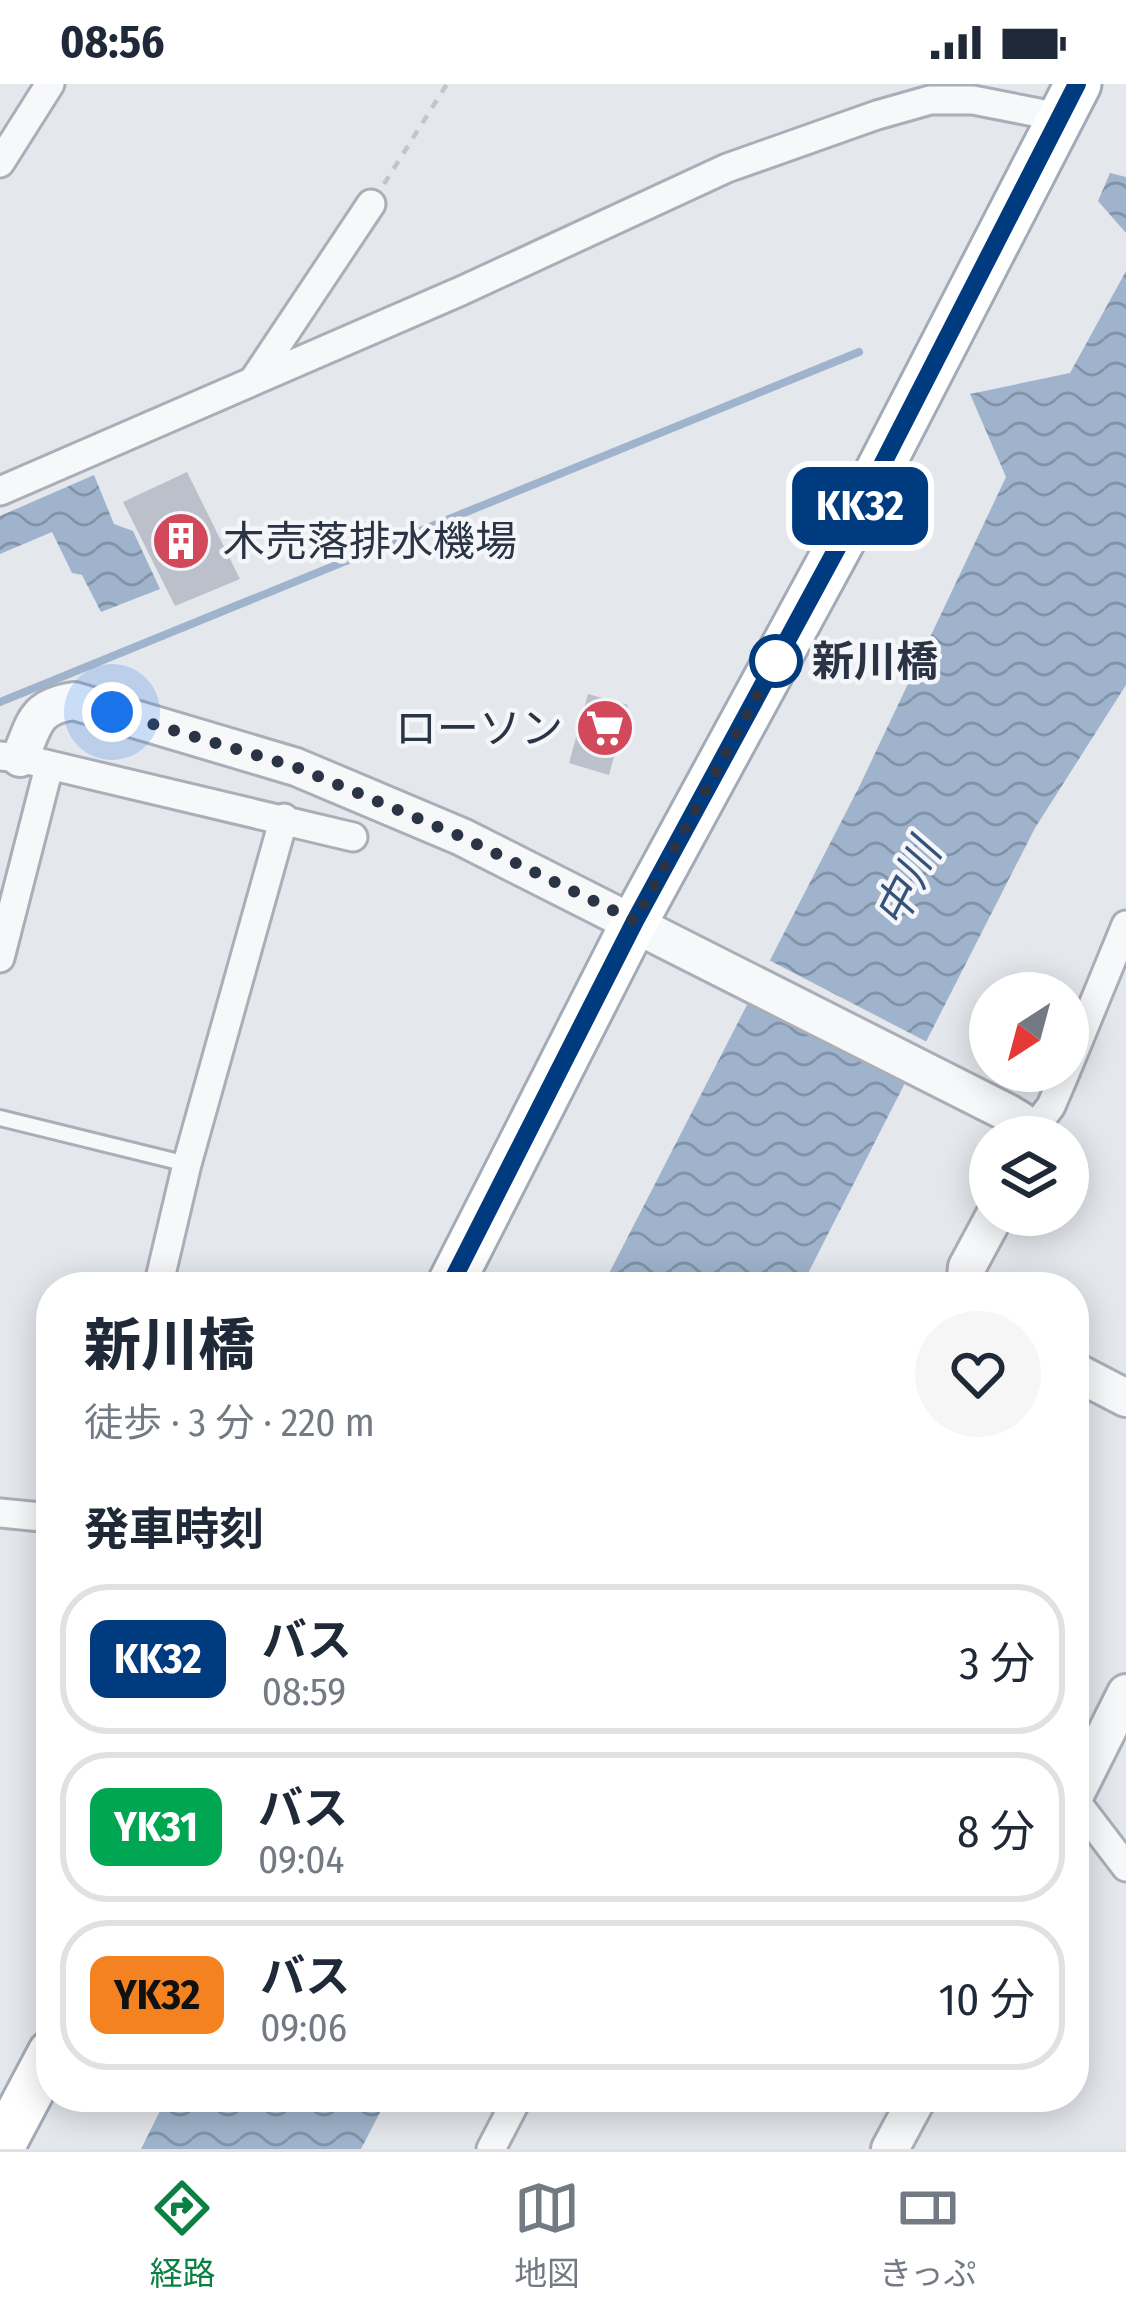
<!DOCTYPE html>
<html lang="ja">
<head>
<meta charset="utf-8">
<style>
	body { margin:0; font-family:"Fira Sans Condensed","Noto Sans JP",sans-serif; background:#f6f6f7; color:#1f2937; height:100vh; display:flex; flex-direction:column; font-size:45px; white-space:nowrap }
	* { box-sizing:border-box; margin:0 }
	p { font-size:39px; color:#747a83 }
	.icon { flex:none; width:66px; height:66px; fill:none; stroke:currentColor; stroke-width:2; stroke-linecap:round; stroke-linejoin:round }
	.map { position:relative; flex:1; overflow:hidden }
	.details { position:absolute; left:36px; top:1188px; width:1053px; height:840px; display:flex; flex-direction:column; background:#fff; border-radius:48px; box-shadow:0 6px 30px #0003 }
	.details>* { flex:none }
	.badge { padding:0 24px; border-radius:18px; font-size:42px; line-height:78px }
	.needle { width:78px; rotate:216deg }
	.tools { position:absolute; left:969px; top:888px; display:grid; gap:24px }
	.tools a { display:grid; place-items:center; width:120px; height:120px; border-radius:50%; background:#fff; box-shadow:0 6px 30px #0003; font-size:60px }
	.you { position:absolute; width:60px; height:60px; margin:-30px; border:9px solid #fff; border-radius:50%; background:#1a73e8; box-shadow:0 0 0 18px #1a73e833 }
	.map>.badge { position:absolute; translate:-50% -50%; box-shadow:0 0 0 6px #fff }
	h2 { padding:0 48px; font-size:45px; line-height:108px }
	.round { display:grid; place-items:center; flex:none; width:126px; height:126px; border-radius:63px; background:#f6f6f7 }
	.headline { display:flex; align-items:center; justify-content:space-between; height:204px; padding:0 48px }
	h1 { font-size:57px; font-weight:800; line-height:90px }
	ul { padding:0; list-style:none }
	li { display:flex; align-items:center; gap:36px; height:150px; margin:0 24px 18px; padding:0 24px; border:6px solid #e0e1e3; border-radius:48px }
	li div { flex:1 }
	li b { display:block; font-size:45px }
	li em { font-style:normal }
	li .badge { min-width:132px; font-weight:700; text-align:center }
	.status { display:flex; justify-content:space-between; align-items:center; height:84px; padding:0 60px; background:#fff; direction:ltr }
	.status svg { height:33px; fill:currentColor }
	.menu { display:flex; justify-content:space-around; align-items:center; height:168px; border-top:3px solid #e0e1e3; background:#fff; font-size:33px; color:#747a83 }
	.menu a { display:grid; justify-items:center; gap:6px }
	.menu .active { color:#0b8043 }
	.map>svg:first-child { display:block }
	.water { fill:url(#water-waves) }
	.pier { fill:#e4e7ec }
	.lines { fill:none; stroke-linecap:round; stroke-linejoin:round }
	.stream { stroke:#9fb4cc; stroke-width:8 }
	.building { fill:#bbc0ca }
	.service-casing { stroke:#a9aeb7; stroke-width:20 }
	.minor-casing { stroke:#a9aeb7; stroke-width:33 }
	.tertiary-casing { stroke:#a9aeb7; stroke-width:42 }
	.primary-casing { stroke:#a3abb8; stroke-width:51 }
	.path { stroke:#c2c5cb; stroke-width:4.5; stroke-dasharray:9 9; stroke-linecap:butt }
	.service { stroke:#f7f8fa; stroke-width:14 }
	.minor { stroke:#f7f8fa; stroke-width:27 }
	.tertiary { stroke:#f7f8fa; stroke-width:36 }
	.primary { stroke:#fff; stroke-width:45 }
	.line-casing { stroke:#fff; stroke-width:27 }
	.line { stroke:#003b80; stroke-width:18 }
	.walk { stroke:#2b3445; stroke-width:12; stroke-dasharray:0 21.6 }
	.stop-dot { fill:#fff; stroke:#003b80; stroke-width:6 }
	.labels { text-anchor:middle; stroke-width:9; stroke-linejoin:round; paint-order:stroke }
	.poi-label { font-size:42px; fill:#2b3445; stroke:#f4f6f9; text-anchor:start }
	.stop-label { font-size:42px; font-weight:bold; fill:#2b3445; stroke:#f4f6f9; text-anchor:start }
	.water-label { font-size:45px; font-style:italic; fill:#34527a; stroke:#f4f6f9 }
</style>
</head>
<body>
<div class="status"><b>08:56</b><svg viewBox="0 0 49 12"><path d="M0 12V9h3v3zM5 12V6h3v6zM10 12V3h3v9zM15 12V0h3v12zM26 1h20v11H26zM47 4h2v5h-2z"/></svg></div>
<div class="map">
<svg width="1126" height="2065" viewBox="0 0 1126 2065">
	<defs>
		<pattern id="water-waves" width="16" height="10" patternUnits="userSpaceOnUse" patternTransform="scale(3)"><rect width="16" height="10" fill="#9fb4cc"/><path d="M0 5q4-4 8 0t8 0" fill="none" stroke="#8293a7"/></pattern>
	</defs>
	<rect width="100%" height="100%" fill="#e4e7ec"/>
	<g class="water">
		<path d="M1110 89 1126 93V149L1098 117Z"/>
		<path d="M1126 187V601L1035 744 801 1203H602L860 701 1006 393 970 310 1070 289Z"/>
		<path d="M94 391 114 440 133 447 160 505 101 528 82 491 72 489 52 448 0 470V432Z"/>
		<path d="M167 2013H388L361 2065H141Z"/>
	</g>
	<path class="pier" d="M765 874 931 960 912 997 746 911Z"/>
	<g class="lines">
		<path class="stream" d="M0 618 859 268"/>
	</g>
	<g class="building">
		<path d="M187 388 240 495 175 522 123 418Z"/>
		<path d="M588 610 628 621 609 691 569 679Z"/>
	</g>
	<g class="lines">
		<g class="service-casing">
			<path id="service" d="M0 1034 187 1080"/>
		</g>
		<g class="minor-casing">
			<g id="minor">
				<path d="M0 79 50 0"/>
				<path d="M253 297 371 120"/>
				<path d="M0 407 461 207 727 84 877 31 930 16H973L1039 29 1059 37"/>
				<path d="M0 672 20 674 353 753"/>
				<path d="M0 874 49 683"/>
				<path d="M1068 982 1126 841"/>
				<path d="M1029 1051 1051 1022 1066 987"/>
				<path d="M158 1203 187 1080 284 734"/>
				<path d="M0 1429 51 1434"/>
				<path d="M1074 1715 1126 1783"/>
				<path d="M491 2065 518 2013"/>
			</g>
		</g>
		<g class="tertiary-casing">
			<g id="tertiary">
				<path d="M20 674C35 639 34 623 74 617L296 683 462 753 1008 1029 1021 1037 1029 1053"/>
				<path d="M965 1203 967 1183 995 1131"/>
				<path d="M1074 1287 1126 1314"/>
				<path d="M1074 1713 1126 1609"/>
				<path d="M890 2065 918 2013"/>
			</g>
		</g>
		<g class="primary-casing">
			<g id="primary">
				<path d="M449 1203 635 837 860 423 1078 0"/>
				<path d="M0 2065 51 1969"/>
			</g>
		</g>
		<path class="path" d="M384 100 447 0"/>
		<use href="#service" class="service"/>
		<use href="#minor" class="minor"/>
		<use href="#tertiary" class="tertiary"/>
		<use href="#primary" class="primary"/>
	</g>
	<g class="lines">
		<g class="line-casing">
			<path id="line" d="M449 1203 635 837 880 385 1077 0"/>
		</g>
		<use href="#line" class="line"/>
		<path class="walk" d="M112 628 296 683 462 753 635 837 776 577"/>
	</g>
	<defs>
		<g id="building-disc" transform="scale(3)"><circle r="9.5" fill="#d1495b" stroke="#f4f6f9"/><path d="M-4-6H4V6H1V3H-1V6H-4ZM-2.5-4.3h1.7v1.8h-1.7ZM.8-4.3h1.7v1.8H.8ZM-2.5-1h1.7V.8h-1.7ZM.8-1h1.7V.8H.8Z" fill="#fff"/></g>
		<g id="supermarket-disc" transform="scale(3)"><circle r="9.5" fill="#d1495b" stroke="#f4f6f9"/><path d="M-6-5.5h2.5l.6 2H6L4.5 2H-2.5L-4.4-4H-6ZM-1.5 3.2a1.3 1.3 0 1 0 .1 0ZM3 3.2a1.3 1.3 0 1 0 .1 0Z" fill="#fff"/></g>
	</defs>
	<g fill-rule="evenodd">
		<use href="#building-disc" x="181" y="457"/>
		<use href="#supermarket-disc" x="605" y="644"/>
	</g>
	<circle class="stop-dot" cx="776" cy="577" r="24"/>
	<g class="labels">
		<g class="poi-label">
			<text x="223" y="472">木売落排水機場</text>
			<text x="563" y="659" text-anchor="end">ローソン</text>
		</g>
		<g class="stop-label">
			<text x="812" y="592">新川橋</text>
		</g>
		<g class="water-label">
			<text transform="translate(907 799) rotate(-63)" y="16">中川</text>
		</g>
	</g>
</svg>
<div class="tools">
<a><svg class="needle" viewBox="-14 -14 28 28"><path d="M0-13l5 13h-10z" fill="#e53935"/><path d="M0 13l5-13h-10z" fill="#747a83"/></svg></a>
<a><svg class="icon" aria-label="layers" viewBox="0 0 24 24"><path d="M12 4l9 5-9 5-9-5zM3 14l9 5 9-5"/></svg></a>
</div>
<div class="you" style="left:112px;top:628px"></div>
<b class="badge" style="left:860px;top:422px;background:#003b80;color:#fff">KK32</b>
<section class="details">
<div class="headline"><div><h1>新川橋</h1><p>徒歩 · 3 分 · 220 m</p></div><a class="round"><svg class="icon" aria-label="heart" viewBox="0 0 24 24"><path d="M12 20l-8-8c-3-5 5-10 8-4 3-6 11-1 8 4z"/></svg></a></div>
<h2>発車時刻</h2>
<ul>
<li><span class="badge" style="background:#003b80;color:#fff">KK32</span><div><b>バス</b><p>08:59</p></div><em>3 分</em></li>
<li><span class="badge" style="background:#00a651;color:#fff">YK31</span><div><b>バス</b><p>09:04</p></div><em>8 分</em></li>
<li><span class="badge" style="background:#f58220;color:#111">YK32</span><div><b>バス</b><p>09:06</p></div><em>10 分</em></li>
</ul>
</section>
</div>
<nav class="menu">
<a class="active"><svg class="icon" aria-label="directions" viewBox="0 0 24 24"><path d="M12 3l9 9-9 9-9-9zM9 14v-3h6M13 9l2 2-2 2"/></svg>経路</a>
<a><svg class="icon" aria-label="map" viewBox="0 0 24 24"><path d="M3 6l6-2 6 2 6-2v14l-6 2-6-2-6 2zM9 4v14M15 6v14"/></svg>地図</a>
<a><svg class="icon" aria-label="tickets" viewBox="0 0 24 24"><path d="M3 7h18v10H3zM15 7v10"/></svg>きっぷ</a>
</nav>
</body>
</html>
